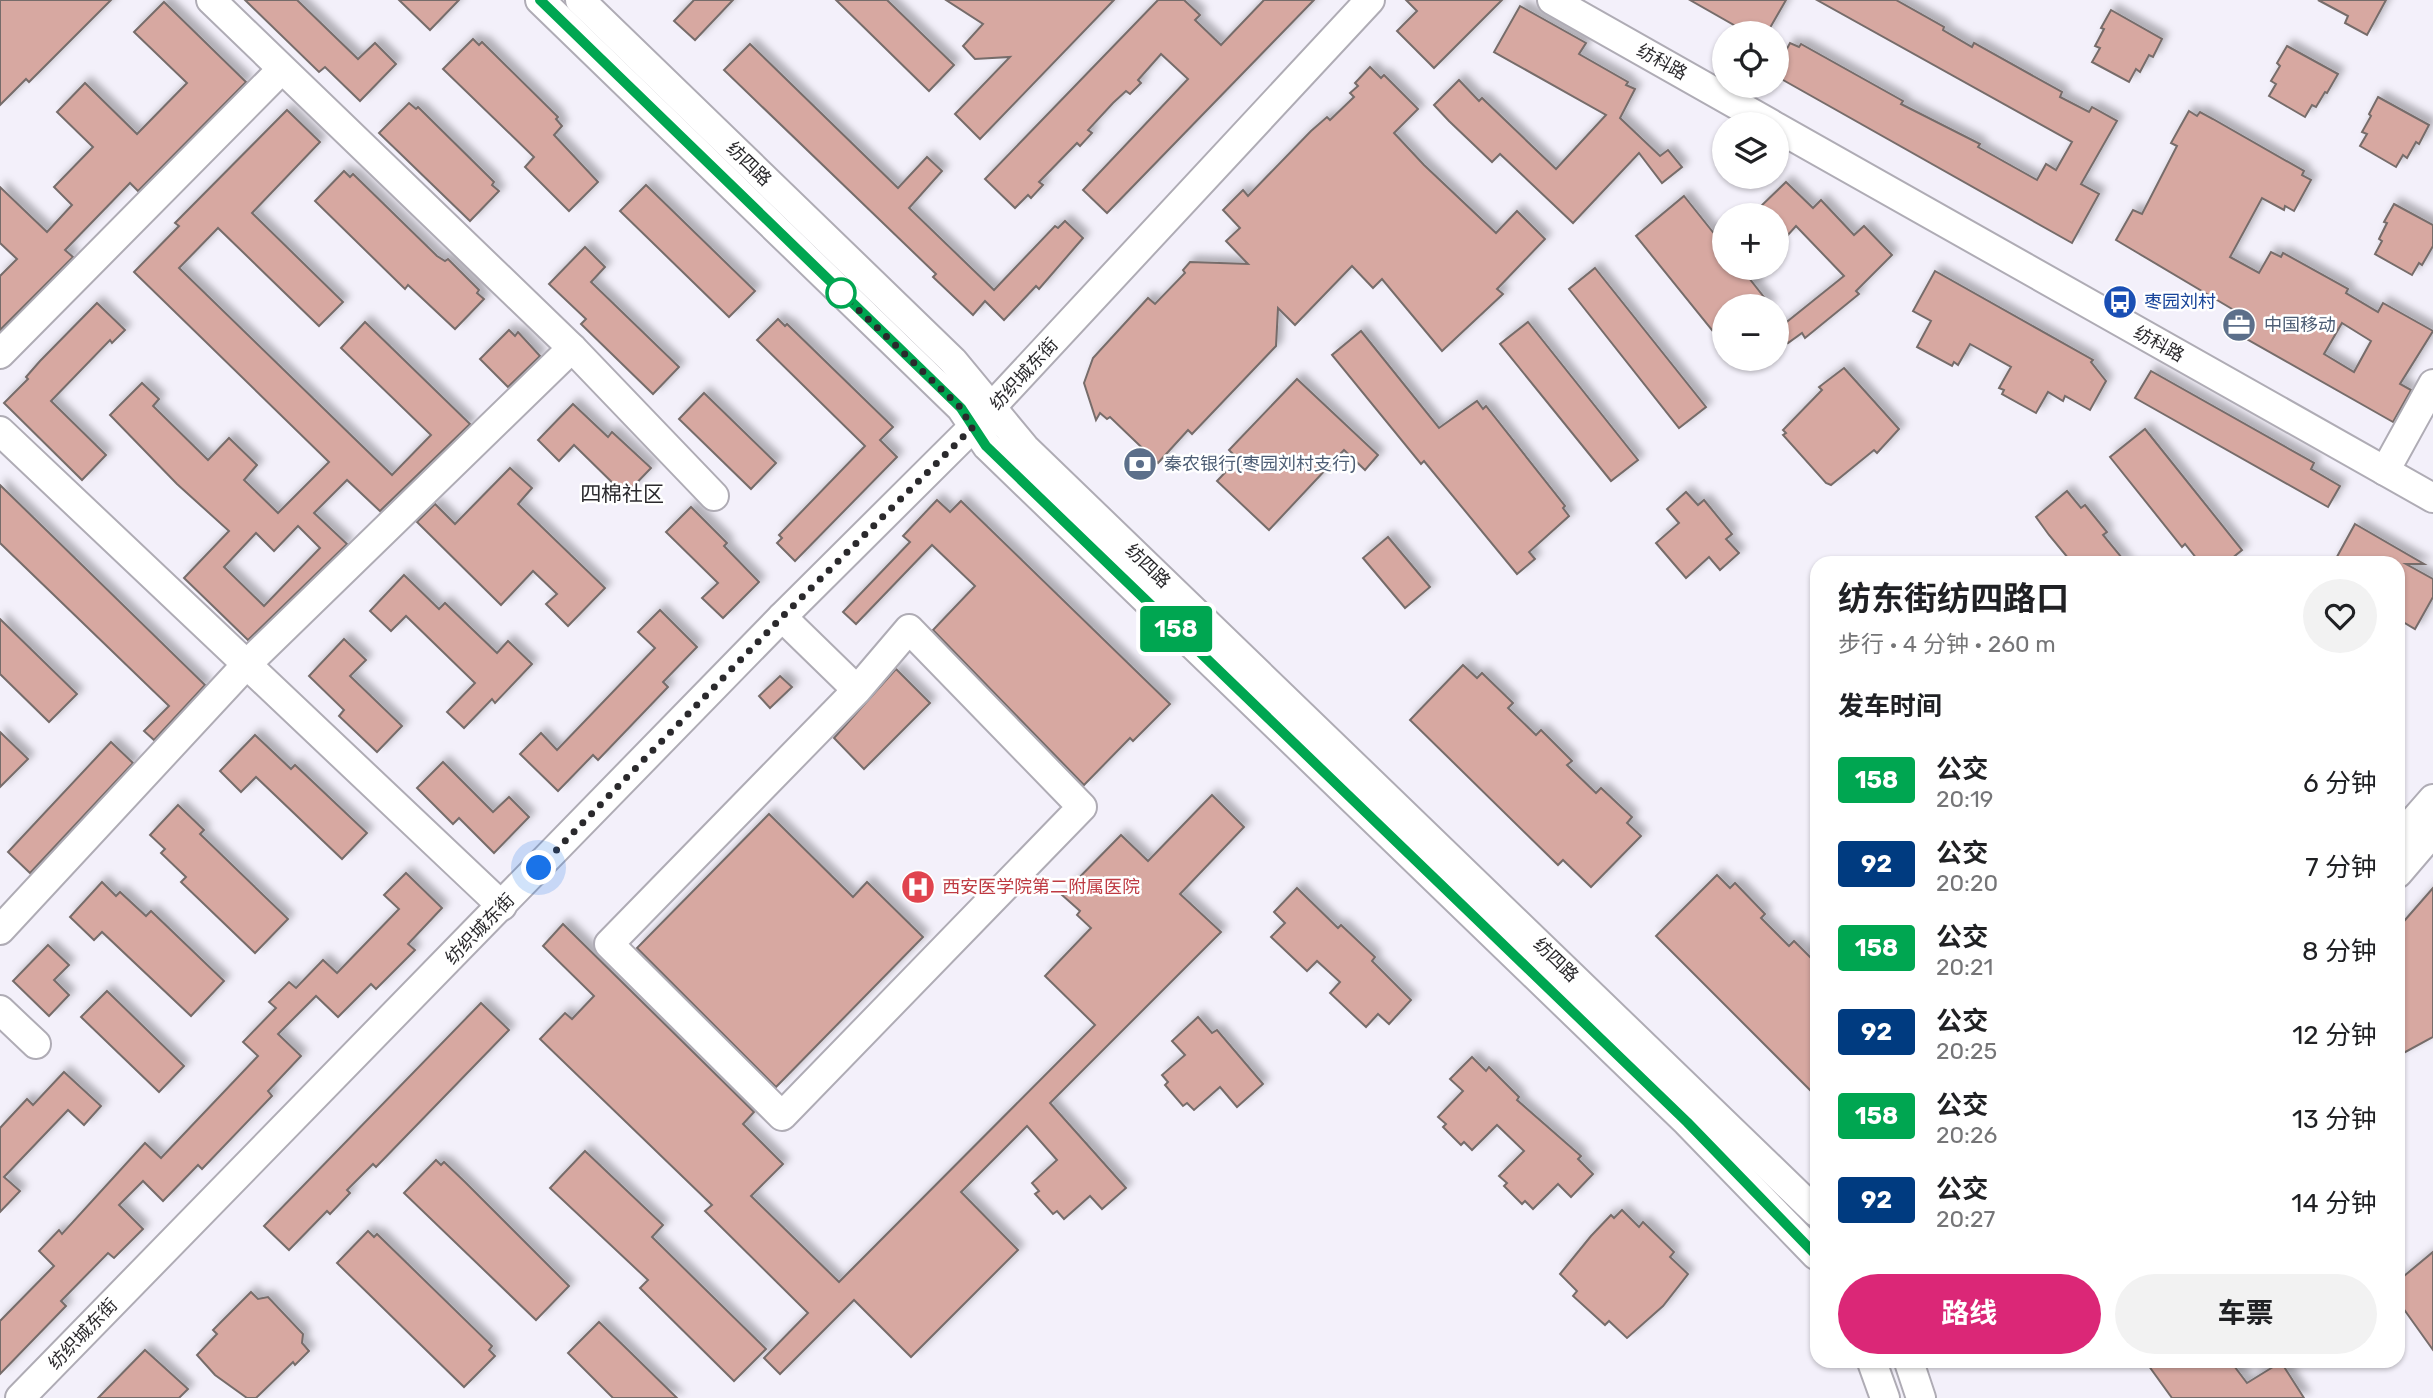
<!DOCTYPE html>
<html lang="zh">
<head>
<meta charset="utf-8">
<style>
	body { margin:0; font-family:Rubik,"Noto Sans SC",sans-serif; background:#f2f2f2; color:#202124; height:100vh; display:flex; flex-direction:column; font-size:26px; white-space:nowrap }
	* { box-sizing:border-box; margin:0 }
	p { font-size:23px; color:#757577 }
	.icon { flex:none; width:38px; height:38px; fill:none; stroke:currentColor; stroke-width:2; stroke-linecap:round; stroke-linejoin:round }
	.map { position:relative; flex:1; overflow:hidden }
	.details { position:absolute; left:1810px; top:556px; width:595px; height:812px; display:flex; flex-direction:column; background:#fff; border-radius:21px; box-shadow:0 2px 5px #0004 }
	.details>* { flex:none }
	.badge { padding:0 14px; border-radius:5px; font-size:24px; line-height:46px }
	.fabs { position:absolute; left:1712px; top:21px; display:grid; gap:14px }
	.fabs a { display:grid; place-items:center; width:77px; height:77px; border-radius:50%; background:#fff; box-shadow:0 2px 5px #0004; font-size:35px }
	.you { position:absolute; width:35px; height:35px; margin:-18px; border:5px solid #fff; border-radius:50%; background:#1a73e8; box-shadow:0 0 0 10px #1a73e833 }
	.map>.badge { position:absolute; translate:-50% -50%; box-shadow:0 0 0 4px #fff }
	h2 { padding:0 28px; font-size:26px; line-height:63px }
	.round { display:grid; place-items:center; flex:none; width:74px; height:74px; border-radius:37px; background:#f2f2f2 }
	.summary { display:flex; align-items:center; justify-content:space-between; height:119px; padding:0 28px }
	h1 { font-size:33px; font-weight:700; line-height:52px }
	.button { display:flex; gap:14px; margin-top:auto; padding:14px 28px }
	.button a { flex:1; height:80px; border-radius:42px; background:#db2777; color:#fff; font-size:28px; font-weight:700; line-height:80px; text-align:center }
	.button a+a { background:#f2f2f2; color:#202124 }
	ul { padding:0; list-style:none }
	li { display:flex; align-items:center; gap:21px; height:84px; padding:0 28px }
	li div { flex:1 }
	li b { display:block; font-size:26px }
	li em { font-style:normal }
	li .badge { min-width:77px; font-weight:700; text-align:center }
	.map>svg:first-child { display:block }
	.building { fill:#d7a8a1; stroke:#766c6a; stroke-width:2; fill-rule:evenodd; filter:url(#shadow) }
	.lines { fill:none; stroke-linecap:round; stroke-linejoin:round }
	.minor-casing { stroke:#afacb5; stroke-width:32 }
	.minor { stroke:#fff; stroke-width:28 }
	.line-casing { stroke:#fff; stroke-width:16 }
	.line { stroke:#00a651; stroke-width:10 }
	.walk { stroke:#2a292c; stroke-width:7; stroke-dasharray:0 12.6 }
	.stop-dot { fill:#fff; stroke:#00a651; stroke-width:3.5 }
	.labels { text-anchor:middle; stroke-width:5; stroke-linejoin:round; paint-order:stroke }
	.street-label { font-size:18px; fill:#2a292c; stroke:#fff }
	.transit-label { font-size:18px; fill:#164399; stroke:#fff; text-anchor:start }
	.service-label { font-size:18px; fill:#4e5e75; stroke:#fff; text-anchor:start }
	.health-label { font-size:18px; fill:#be3a42; stroke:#fff; text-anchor:start }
	.quarter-label { font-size:21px; fill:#2a292c; stroke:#fff }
</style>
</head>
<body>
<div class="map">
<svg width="2433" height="1398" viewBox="0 0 2433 1398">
	<defs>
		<filter id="shadow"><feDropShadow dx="6" dy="-6" stdDeviation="3.5" flood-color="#0004"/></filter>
	</defs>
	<rect width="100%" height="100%" fill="#f3f0fa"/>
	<g class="building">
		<path d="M0 0H111L29 82 26 79 0 105Z"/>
		<path d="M245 0H297L358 59 375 43 396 64 360 101 325 67 319 72Z"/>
		<path d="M399 0H459L430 30Z"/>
		<path d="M694 0H733L695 40 674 21Z"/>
		<path d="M836 0H887L954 65 929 91Z"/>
		<path d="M946 0H1114L980 139 955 114 1010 57 975 59 963 46 983 24Z"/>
		<path d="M1158 0H1184L1200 15 1195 20 1221 45 1264 0H1314L1107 213 1083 190 1188 79 1161 54 1138 80 1141 83 1130 94 1126 91 1113 103 1088 130 1092 133 1080 146 1077 143 1039 182 1043 185 1031 198 1028 195 1015 208 985 179Z"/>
		<path d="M1406 0H1502L1434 68 1397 31 1417 11Z"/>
		<path d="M1690 0H1786L1767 33H1748Z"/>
		<path d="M1817 0H1896L1944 27 1943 30 1972 47 1974 43 2062 92 2060 97 2089 112 2092 107 2117 121 2081 184 2099 194 2072 243 1776 76V69L1790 43 1799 47 1801 44 1903 101 1901 104 1980 144 1978 147 2037 180 2046 164 2056 170 2072 142Z"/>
		<path d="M2318 0H2386L2367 35 2345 23 2348 16Z"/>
		<path d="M164 2 246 82 138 191 130 183 65 250 73 257 0 330V276L17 259 0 243V187L47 232 72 205 54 187 93 147 57 112 85 83 137 134 187 83 134 32Z"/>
		<path d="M1520 6 1586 43 1579 54 1628 82 1626 85 1635 89 1620 118 1660 156 1668 150 1682 167 1662 183 1639 153 1573 223 1500 154 1492 162 1449 121 1434 105 1459 80 1479 101 1482 98 1556 169 1606 115 1494 52Z"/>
		<path d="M2111 10 2162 39 2153 57 2149 55 2140 72 2136 69 2129 82 2092 62 2100 48 2095 46 2104 29 2101 28Z"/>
		<path d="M473 39 479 45 482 42 558 117 556 119 562 126 554 135 598 182 569 211 525 167 534 157 443 69Z"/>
		<path d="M750 44 898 188 927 157 942 171 909 208 994 290 1055 226 1058 228 1065 221 1083 238 1039 289 1036 286 1004 320 985 301 973 315 933 277 936 274 724 70Z"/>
		<path d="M2287 46 2338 74 2327 93 2325 92 2316 107 2312 105 2305 117 2269 96 2276 84 2271 81 2280 66 2277 63Z"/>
		<path d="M1370 67 1381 78 1384 75 1418 109 1394 133 1424 165 1496 233 1517 211 1545 239 1497 289 1503 294 1442 351 1382 279 1373 288 1352 266 1295 325 1278 308 1276 346 1192 434 1188 430 1158 463 1110 417 1107 419 1100 413 1096 420 1084 383 1093 358 1148 298 1155 304 1185 273 1183 270 1190 262 1248 264 1226 241 1240 228 1223 210 1243 190 1248 196 1311 131 1327 117 1330 120 1354 97 1350 93 1358 86 1355 83Z"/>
		<path d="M2378 97 2429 125 2419 144 2416 142 2407 158 2403 155 2396 167 2360 146 2367 134 2362 132 2371 116 2369 114Z"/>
		<path d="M409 103 416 109 418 107 494 182 492 185 499 191 470 221 379 133Z"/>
		<path d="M287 110 320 142 252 213 343 302 319 326 218 228 179 268 392 475 431 435 341 348 365 322 470 424 380 511 347 480 314 513 347 544 248 640 184 578 229 531 177 484 110 415 142 383 159 399 153 406 208 460 229 438 257 465 244 480 278 513 329 462 134 272 179 226 175 223ZM298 526 320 548 264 606 224 567 256 533 274 551Z"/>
		<path d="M2189 111 2197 116 2200 112 2213 119 2304 171 2302 175 2311 180 2294 211 2285 206 2284 210 2262 198 2230 257 2259 273 2271 252 2281 257 2283 253 2348 289 2346 293 2378 312 2383 303 2433 331 2400 384 2411 390 2393 422 2245 338 2254 322 2116 240 2133 210 2142 214 2177 146 2171 143ZM2342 323 2371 341 2354 372 2324 354Z"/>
		<path d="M344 171 350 177 353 174 437 256 445 261 448 259 479 290 477 293 484 299 455 329 408 285 405 289 315 201Z"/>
		<path d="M1786 182 1813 208 1821 200 1854 235 1864 226 1892 255 1856 291 1859 294 1805 338 1802 333 1788 343 1778 329 1844 276 1796 226 1787 236 1776 225V215H1767L1760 207Z"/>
		<path d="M646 185 755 291 729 317 620 211Z"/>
		<path d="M1684 196 1724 246V268H1741L1771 306H1724V345L1636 236Z"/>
		<path d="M2394 204 2433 225V246L2422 265 2419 263 2412 275 2375 254 2382 241 2379 239 2387 223 2384 222Z"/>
		<path d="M585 247 605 267 591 282 679 367 653 394 581 324 586 319 549 284Z"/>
		<path d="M1595 268 1706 407 1679 428 1569 289Z"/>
		<path d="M1935 271 2093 360 2091 362 2106 381 2090 410 2065 396 2063 401 2048 392 2036 413 2002 394 2004 390 1999 388 2011 367 1970 344 1958 365 1954 362 1952 366 1917 347 1931 321 1913 311Z"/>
		<path d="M97 303 125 330 112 343 110 340 51 401 106 455 82 480 4 403 28 379 26 377 40 361Z"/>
		<path d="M778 319 785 326 787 324 893 427 880 440 897 457 795 561 777 543 782 538 779 535 865 446 757 340Z"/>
		<path d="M1528 322 1638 460 1611 481 1500 344Z"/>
		<path d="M509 330 515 336 518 332 540 356 508 387 480 359Z"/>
		<path d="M1361 331 1439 428 1477 401 1483 409 1486 406 1565 506 1563 508 1569 516 1529 552 1535 559 1517 574 1424 461 1421 464 1332 355Z"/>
		<path d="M1844 368 1899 429 1877 453 1874 450 1831 485 1826 483 1783 435 1786 433 1783 430 1822 390 1819 387Z"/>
		<path d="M2151 371 2314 463 2311 469 2340 486 2328 507 2135 398Z"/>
		<path d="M1297 379 1378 455 1365 470 1344 450 1269 530 1217 481 1238 459 1229 450Z"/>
		<path d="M704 393 776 463 751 489 679 419Z"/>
		<path d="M573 404 608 437 612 432 651 468 625 495 574 445 559 461 538 440Z"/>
		<path d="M2145 429 2242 550 2225 564H2201L2185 544 2182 547 2110 457Z"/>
		<path d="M510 468 532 488 518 504 605 588 568 626 546 604 557 594 533 571 501 605 417 522 435 504 455 524Z"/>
		<path d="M0 485 205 685 154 740 144 731 169 706 0 543Z"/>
		<path d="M2067 491 2081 508 2085 505 2107 532 2103 535 2127 564H2073L2049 535 2036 517Z"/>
		<path d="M1686 492 1698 505 1704 500 1732 534 1726 539 1739 553 1720 570 1709 557 1686 578 1656 543 1679 523 1667 509Z"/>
		<path d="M937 500 950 512 961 501 1170 704 1133 741 1130 738 1084 785 933 630 975 586 932 545 856 624 843 612 910 542 903 536Z"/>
		<path d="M691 507 727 543 724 546 759 582 723 618 702 598 718 583 666 532Z"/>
		<path d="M2355 524 2424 564H2406L2433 579V597L2415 629 2398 619V564H2333Z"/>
		<path d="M1388 537 1430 587 1405 608 1363 558Z"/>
		<path d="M404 575 439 609 445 603 497 653 508 641 532 664 495 703 492 699 464 728 447 712 475 683 406 616 391 631 370 611Z"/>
		<path d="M660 610 697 647 663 682 668 687 598 760 593 755 558 791 520 754 541 733 557 750 655 648 638 632Z"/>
		<path d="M0 619 77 694 49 722 0 674Z"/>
		<path d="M344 639 366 660 350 676 402 726 377 752 339 716 344 710 309 676Z"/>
		<path d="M1463 665 1477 678 1482 673 1513 703 1508 708 1536 735 1541 730 1572 761 1567 765 1596 793 1601 788 1632 817 1627 823 1641 836 1591 887 1563 860 1558 865 1410 720Z"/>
		<path d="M896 669 930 703 864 769 834 738Z"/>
		<path d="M780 676 792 687 770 708 759 696Z"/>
		<path d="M0 732 28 759 0 787Z"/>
		<path d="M255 735 291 769 295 765 367 833 342 859 256 777 241 792 220 771Z"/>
		<path d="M111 742 133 763 30 873 8 852Z"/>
		<path d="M443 762 493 812 509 797 529 817 494 853 459 818 453 824 417 788Z"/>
		<path d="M1212 795 1244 827 1180 894 1221 932 1050 1103 1126 1188 1102 1209 1090 1196 1064 1219 1057 1211 1053 1214 1035 1194 1039 1191 1032 1183 1057 1160 1027 1126 961 1192 1018 1250 911 1357 854 1300 780 1374 764 1358 808 1313 705 1211 712 1205 540 1039 565 1013 572 1019 594 996 543 946 563 924 754 1112 743 1124 783 1164 751 1196 839 1282 1095 1025 1045 976 1091 928 1077 915 1080 911 1062 895 1121 835 1148 861Z"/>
		<path d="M178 805 204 830 200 834 288 919 255 953 181 882 186 877 161 853 165 849 150 835Z"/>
		<path d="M769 814 853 897 867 882 923 937 776 1087 637 948Z"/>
		<path d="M406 873 442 908 408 944 415 950 376 989 371 984 338 1017 316 996 278 1034 301 1056 268 1091 272 1096 202 1169 198 1165 163 1201 143 1181 119 1205 143 1229 114 1258 108 1253 61 1301 66 1306 0 1374V1321L54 1266 39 1251 59 1230 62 1234 145 1143 161 1158 258 1056 243 1042 276 1008 269 1002 289 982 296 988 323 960 337 973 399 909 384 895Z"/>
		<path d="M1717 875 1730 888 1735 883 1765 914 1761 918 1789 946 1794 941 1816 963V1096L1656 936Z"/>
		<path d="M102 882 116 896 120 892 146 916 151 911 224 981 191 1016 102 932 94 940 70 917Z"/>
		<path d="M1297 888 1338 928 1341 925 1375 957 1372 961 1411 1000 1389 1024 1378 1014 1366 1027 1330 993 1340 982 1317 961 1307 971 1271 937 1285 923 1274 912Z"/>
		<path d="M2433 888V1037L2398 1056V928Z"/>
		<path d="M48 945 69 965 54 980 69 995 49 1016 13 981Z"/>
		<path d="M107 991 184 1066 159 1092 81 1017Z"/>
		<path d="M481 1003 509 1030 376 1167 373 1164 347 1190 350 1193 330 1214 327 1211 289 1250 264 1226Z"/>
		<path d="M1198 1017 1212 1033 1217 1030 1263 1084 1237 1107 1220 1087 1194 1110 1187 1103 1183 1106 1165 1085 1168 1082 1162 1075 1185 1055 1172 1041Z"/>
		<path d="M1472 1057 1486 1071 1489 1067 1519 1097 1517 1100 1581 1156 1578 1159 1593 1174 1571 1197 1558 1184 1533 1209 1525 1201 1522 1204 1504 1186 1507 1183 1499 1176 1524 1151 1497 1125 1472 1150 1464 1142 1461 1145 1443 1127 1446 1124 1438 1117 1463 1091 1450 1079Z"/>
		<path d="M64 1072 101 1106 84 1125 68 1110 4 1177 20 1191 0 1212V1128L27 1099 33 1105Z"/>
		<path d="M585 1151 663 1225 652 1237 766 1349 734 1381 640 1288 648 1280 550 1188Z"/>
		<path d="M436 1160 441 1165 444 1162 465 1182 569 1286 536 1320 404 1193Z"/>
		<path d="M1622 1210 1639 1227 1643 1222 1674 1252 1670 1257 1688 1274 1663 1306 1627 1338 1609 1321 1605 1325 1573 1296 1577 1291 1560 1274 1591 1236 1611 1215 1614 1218Z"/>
		<path d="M368 1231 374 1237 377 1234 492 1346 489 1350 495 1356 464 1387 337 1263Z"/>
		<path d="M2433 1252V1350L2398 1301V1281Z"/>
		<path d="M251 1292 258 1299 268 1297 303 1334 302 1343 309 1351 295 1365 293 1362 256 1398H247L215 1375 197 1355 217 1334 213 1330Z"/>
		<path d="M599 1322 628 1350 677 1398H613L568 1353Z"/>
		<path d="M145 1350 188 1389 179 1398H98Z"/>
		<path d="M2146 1362H2231L2247 1383 2281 1362 2304 1398H2172Z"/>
	</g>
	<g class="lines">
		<g class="minor-casing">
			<g id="minor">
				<path d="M211 0 572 348 714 496"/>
				<path d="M540 0 961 408 987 446 1687 1122 1816 1255"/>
				<path d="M580 0 953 361 1025 448 1816 1212"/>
				<path d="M1552 0 1771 124"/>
				<path d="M1776 127 2433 498"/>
				<path d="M0 354 281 70"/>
				<path d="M0 431 502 906"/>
				<path d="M2385 471 2433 384"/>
				<path d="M782 617 857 690 609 944 782 1116 1082 807 909 629 857 690"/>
				<path d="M2398 839 2433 799"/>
				<path d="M2398 873 2433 832"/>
				<path d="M0 930 246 665 572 348"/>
				<path d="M0 1010 36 1044"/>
				<path d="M1872 1362 1885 1398"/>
				<path d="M1909 1362 1921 1398"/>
				<path d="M20 1398 782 617 972 428 1370 0"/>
			</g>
		</g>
		<use href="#minor" class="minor"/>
	</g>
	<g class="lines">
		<g class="line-casing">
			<path id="line" d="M540 0 961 408 986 446 1687 1122 1816 1255"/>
		</g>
		<use href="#line" class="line"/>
		<path class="walk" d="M539 868 782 617 972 428 961 408 841 293"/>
	</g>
	<defs>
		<g id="bus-disc" transform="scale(1.75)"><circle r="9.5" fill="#1a4fb4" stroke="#fff"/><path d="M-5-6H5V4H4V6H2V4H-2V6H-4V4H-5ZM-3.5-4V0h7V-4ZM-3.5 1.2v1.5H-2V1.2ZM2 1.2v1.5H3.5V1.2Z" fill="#fff"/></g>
		<g id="office-disc" transform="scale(1.75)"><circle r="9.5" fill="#5c6f8a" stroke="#fff"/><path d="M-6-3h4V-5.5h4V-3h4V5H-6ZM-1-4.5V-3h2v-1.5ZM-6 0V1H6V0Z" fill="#fff"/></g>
		<g id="bank-disc" transform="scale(1.75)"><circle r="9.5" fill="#5c6f8a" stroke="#fff"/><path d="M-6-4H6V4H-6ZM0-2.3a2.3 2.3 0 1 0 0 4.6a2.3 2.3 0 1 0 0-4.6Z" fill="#fff"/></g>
		<g id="hospital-disc" transform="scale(1.75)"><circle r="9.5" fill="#e0444e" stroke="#fff"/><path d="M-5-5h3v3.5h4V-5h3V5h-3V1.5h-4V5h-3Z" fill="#fff"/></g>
	</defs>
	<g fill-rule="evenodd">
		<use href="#bus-disc" x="2120" y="302"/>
		<use href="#office-disc" x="2239" y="325"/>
		<use href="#bank-disc" x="1140" y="464"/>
		<use href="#hospital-disc" x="918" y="887"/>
	</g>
	<circle class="stop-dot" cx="841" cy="293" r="14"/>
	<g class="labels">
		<g class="street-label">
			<text transform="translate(1662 62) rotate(29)" y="6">纺科路</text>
			<text transform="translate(749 164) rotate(44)" y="6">纺四路</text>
			<text transform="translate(2159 344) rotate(29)" y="6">纺科路</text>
			<text transform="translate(1024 374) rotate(-47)" y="6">纺织城东街</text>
			<text transform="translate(1148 566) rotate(44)" y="6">纺四路</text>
			<text transform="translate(480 929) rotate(-46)" y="6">纺织城东街</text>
			<text transform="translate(1556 960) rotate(44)" y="6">纺四路</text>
			<text transform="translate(83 1334) rotate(-46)" y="6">纺织城东街</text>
		</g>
		<g class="transit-label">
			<text x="2144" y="308">枣园刘村</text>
		</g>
		<g class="service-label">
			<text x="2264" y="331">中国移动</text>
			<text x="1164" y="470">秦农银行(枣园刘村支行)</text>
		</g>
		<g class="health-label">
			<text x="942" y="893">西安医学院第二附属医院</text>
		</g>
		<g class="quarter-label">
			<text x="622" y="501">四棉社区</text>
		</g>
	</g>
</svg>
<div class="fabs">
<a><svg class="icon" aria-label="locate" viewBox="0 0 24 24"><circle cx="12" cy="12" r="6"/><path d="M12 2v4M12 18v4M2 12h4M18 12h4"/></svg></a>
<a><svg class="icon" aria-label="layers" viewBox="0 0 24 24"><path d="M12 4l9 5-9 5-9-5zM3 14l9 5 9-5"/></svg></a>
<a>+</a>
<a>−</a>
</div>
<div class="you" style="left:539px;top:868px"></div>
<b class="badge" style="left:1176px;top:629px;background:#00a651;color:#fff">158</b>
<section class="details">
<div class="summary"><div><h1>纺东街纺四路口</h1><p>步行 · 4 分钟 · 260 m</p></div><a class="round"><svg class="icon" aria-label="heart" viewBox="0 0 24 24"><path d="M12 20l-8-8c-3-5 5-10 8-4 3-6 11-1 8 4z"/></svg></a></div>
<h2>发车时间</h2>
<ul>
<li><span class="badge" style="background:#00a651;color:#fff">158</span><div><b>公交</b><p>20:19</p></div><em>6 分钟</em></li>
<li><span class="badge" style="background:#003b80;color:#fff">92</span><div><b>公交</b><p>20:20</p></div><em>7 分钟</em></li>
<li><span class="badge" style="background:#00a651;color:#fff">158</span><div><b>公交</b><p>20:21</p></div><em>8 分钟</em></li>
<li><span class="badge" style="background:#003b80;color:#fff">92</span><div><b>公交</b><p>20:25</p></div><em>12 分钟</em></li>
<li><span class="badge" style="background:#00a651;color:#fff">158</span><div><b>公交</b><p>20:26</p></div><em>13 分钟</em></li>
<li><span class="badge" style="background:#003b80;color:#fff">92</span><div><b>公交</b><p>20:27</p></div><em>14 分钟</em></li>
</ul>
<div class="button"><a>路线</a><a>车票</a></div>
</section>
</div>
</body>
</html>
